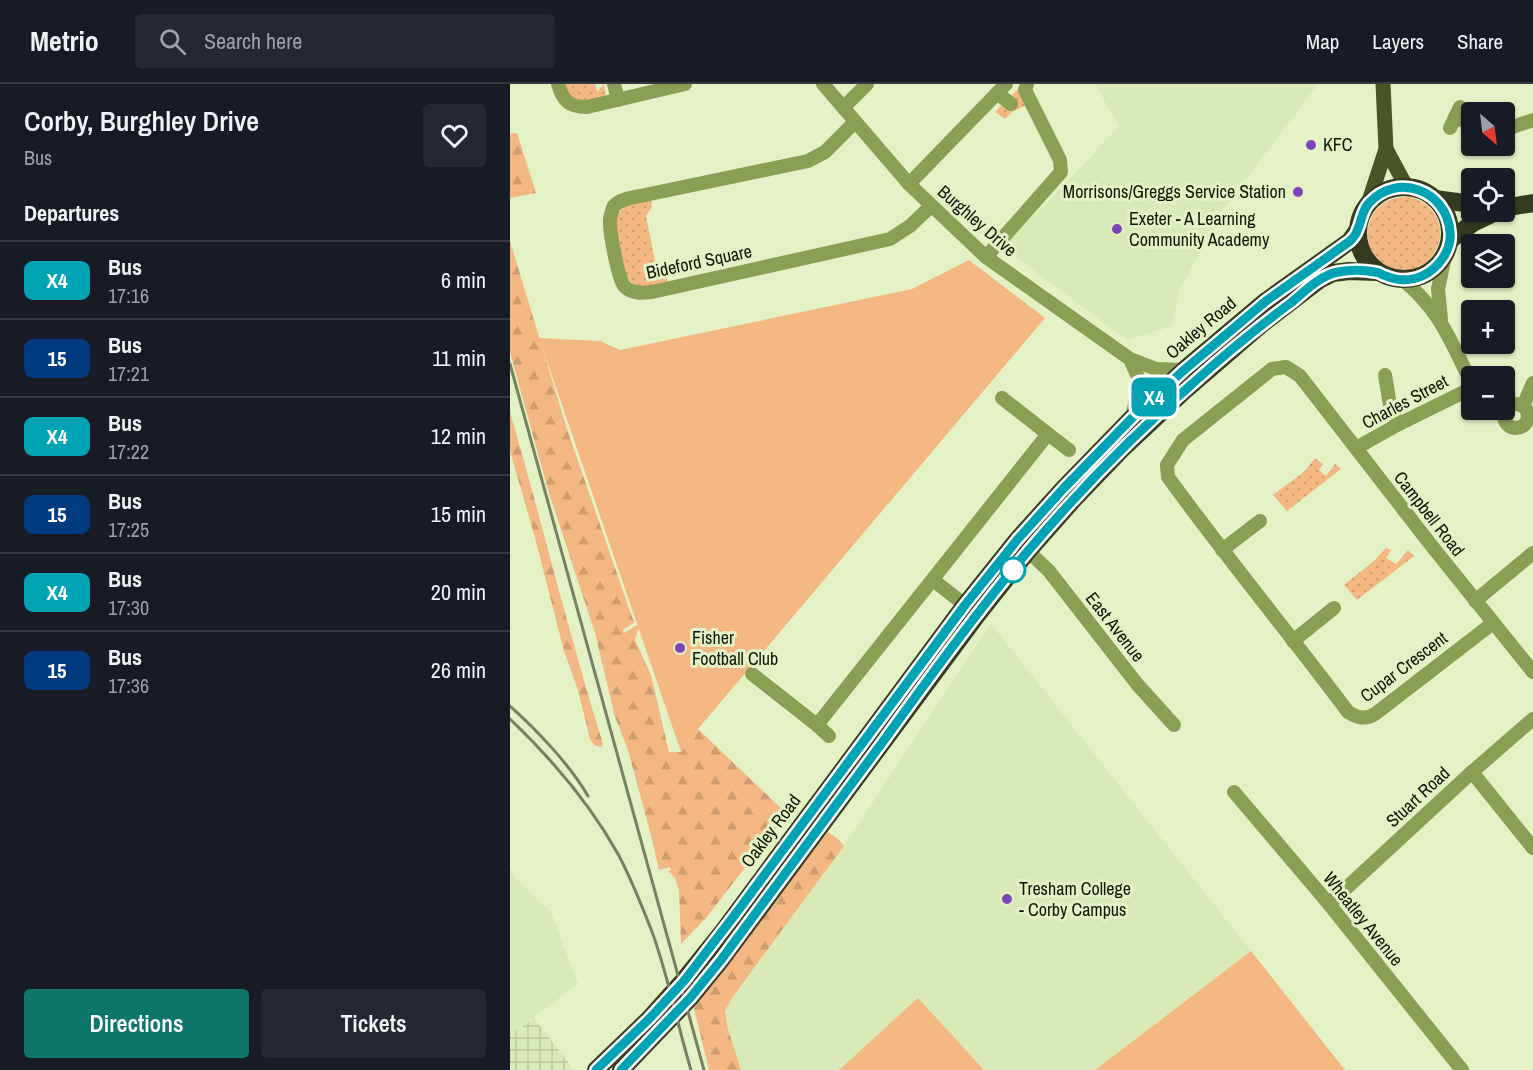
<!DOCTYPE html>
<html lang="en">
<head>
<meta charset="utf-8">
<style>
	body { margin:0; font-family:"Archivo Narrow",sans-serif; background:#242831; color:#f1f3f6; height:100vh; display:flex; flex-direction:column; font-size:22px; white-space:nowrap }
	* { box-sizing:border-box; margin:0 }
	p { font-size:20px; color:#9ea1a6 }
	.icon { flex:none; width:33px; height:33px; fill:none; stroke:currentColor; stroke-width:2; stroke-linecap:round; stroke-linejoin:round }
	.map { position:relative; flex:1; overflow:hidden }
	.sheet { display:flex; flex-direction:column; background:#171b24; width:510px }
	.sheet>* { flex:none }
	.badge { padding:0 12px; border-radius:9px; font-size:21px; line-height:39px }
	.needle { width:39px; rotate:152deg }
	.buttons { position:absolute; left:951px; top:18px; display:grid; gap:12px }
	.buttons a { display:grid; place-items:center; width:54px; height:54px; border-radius:6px; background:#171b24; box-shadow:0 2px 4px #0004; font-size:30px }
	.map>.badge { position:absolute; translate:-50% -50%; box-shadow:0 0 0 3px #fff }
	h2 { padding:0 24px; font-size:22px; line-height:54px }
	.round { display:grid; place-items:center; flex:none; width:63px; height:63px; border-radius:6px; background:#242831 }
	.overview { display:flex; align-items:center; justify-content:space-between; height:102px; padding:0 24px }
	h1 { font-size:28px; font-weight:600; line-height:45px }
	.action { display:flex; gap:12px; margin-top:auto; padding:12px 24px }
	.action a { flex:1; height:69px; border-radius:6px; background:#0f766e; color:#fff; font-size:24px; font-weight:600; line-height:69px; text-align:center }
	.action a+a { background:#242831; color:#f1f3f6 }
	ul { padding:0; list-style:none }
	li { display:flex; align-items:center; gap:18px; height:78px; padding:0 24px; border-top:2px solid #363941 }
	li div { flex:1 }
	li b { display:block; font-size:22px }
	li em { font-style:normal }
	li .badge { min-width:66px; font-weight:700; text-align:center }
	header { display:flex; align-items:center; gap:36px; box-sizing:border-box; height:84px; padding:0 30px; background:#171b24; border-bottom:2px solid #363941 }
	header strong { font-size:28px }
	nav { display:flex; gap:33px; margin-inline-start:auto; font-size:21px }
	.search { width:420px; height:54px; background:#242831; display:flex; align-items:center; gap:15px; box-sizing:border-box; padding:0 21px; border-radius:6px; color:#9ea1a6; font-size:22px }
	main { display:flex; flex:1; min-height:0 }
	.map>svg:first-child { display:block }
	.built { fill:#daeab6 }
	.industrial { fill:url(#industrial-grid) }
	.grass { fill:url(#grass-dots) }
	.forest { fill:url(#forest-firs) }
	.park { fill:#f3b784 }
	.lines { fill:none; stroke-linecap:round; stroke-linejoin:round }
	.minor { stroke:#8b9e56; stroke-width:14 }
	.major { stroke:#495623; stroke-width:15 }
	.highway { stroke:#343b21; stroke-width:18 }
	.rail { stroke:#778063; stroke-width:3 }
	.line-casing { stroke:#fff; stroke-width:14 }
	.line { stroke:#00a3b4; stroke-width:9 }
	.poi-dot { fill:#7b44bb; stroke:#e3f1c5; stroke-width:2 }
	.stop-dot { fill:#fff; stroke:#00a3b4; stroke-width:3 }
	.labels { text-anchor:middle; stroke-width:6; stroke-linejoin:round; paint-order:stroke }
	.poi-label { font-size:18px; fill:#111606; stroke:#e3f1c5; text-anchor:start }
	.street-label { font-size:18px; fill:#111606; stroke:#e3f1c5 }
</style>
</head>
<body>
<header>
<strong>Metrio</strong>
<div class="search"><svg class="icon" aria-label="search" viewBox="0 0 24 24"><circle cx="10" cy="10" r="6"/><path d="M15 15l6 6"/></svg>Search here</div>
<nav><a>Map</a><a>Layers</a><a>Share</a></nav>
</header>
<main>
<section class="sheet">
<div class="overview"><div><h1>Corby, Burghley Drive</h1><p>Bus</p></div><a class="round"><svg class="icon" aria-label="heart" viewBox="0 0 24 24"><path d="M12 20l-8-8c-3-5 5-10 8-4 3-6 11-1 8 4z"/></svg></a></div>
<h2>Departures</h2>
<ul>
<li><span class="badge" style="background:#00a3b4;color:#fff">X4</span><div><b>Bus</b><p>17:16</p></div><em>6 min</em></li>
<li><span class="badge" style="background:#003b80;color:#fff">15</span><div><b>Bus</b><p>17:21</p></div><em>11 min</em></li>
<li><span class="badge" style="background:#00a3b4;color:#fff">X4</span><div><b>Bus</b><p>17:22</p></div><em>12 min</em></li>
<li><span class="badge" style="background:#003b80;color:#fff">15</span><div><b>Bus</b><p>17:25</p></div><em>15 min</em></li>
<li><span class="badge" style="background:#00a3b4;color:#fff">X4</span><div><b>Bus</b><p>17:30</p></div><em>20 min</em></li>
<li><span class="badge" style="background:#003b80;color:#fff">15</span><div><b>Bus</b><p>17:36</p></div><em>26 min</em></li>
</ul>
<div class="action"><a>Directions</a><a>Tickets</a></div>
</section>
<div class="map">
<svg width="1023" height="986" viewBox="0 0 1023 986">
	<defs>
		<pattern id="industrial-grid" width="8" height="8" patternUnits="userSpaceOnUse" patternTransform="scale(1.5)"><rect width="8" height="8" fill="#daeab6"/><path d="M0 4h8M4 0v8" fill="none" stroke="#bac89b"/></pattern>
		<pattern id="grass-dots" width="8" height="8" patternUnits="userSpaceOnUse" patternTransform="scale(1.5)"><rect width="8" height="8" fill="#f3b784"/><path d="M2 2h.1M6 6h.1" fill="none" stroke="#cf9d70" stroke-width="1.8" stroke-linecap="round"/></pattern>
		<pattern id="forest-firs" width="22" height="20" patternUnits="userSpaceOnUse" patternTransform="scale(1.5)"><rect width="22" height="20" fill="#f3b784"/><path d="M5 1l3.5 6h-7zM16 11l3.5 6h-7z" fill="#cf9d70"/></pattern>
	</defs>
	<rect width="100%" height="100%" fill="#e3f1c5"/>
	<g class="built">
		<path d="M585 0H808L713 126 669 207 662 242 618 256 493 164 609 43Z"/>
		<path d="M481 540 741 867 585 986H231L218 945 215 927 222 914 334 762Z"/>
		<path d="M0 782 4 793 41 828 68 900 0 951Z"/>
	</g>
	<path class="industrial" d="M24 934 64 986H0V951Z"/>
	<g class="grass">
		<path d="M55 0H85L87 8 94 0 96 13C78 17 61 24 55 0Z"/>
		<path d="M510 3 516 21 502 28 495 35 485 28Z"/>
		<path d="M900 112C905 115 912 117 916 121 952 149 913 205 875 181 869 177 863 171 860 164 853 145 862 122 882 115 888 113 894 113 900 112Z"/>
		<path d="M141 115 142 123 136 132 148 192 151 193 155 186 158 199C140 203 128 208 115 192L106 147V133L109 128 117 121Z"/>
		<path d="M805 374 813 380 809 386 816 392 825 380 831 385 777 427 763 411 795 387Z"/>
		<path d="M876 464 881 466 876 474 886 480 898 466 904 472 847 516 834 501 864 477Z"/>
	</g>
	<g class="forest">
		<path d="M7 49 26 109 0 114V50Z"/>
		<path d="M0 157 57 345 122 533 125 538 113 546 114 549 127 541 129 543 125 556 141 591 159 668H171L188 645 277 730 195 835 171 860 169 806 165 794 158 787 161 786 160 783 149 786 142 755 118 666 105 633 85 549 38 406 0 268Z"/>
		<path d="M0 328C32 438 59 551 93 660L91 663 84 661 80 655 68 606 54 567 25 454 0 367Z"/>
		<path d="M318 748 328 755 334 762 222 914 215 927 218 945 231 986H199L183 921Z"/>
	</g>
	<g class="park">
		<path d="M459 176 535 234 188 645 171 668 29 254 90 257 110 266 402 205Z"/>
		<path d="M741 867 835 986H585Z"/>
		<path d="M408 914 474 986H329Z"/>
	</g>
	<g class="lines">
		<g class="minor">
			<path d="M48 0C53 17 59 23 77 23L175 0"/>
			<path d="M104 0 108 16"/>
			<path d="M313 0 399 100 476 173 620 275 646 285 674 286"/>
			<path d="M487 9 501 20"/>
			<path d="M334 23 357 0"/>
			<path d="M945 33 962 41"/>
			<path d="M345 38 315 68 298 77 135 111C126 113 111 114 104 122 102 125 101 131 100 135 99 146 108 196 115 203 123 210 132 209 142 208L380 155 400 142 421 122"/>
			<path d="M940 44 950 23"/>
			<path d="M994 46 1023 36"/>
			<path d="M399 100 496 0"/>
			<path d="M476 173 551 88 550 76 515 6 517 0"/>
			<path d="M893 196C930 226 941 258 962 300"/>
			<path d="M931 235 928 205 935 172"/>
			<path d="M620 275 628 293 629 302 622 334"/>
			<path d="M875 291 881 327 889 340"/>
			<circle cx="1006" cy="332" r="12"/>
			<path d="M1013 322 1023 299"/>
			<path d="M538 350 559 366"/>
			<path d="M846 364 889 340 962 304"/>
			<path d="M712 466 750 437"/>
			<path d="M518 467 539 487 627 600 664 641"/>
			<path d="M423 496 455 521"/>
			<path d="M965 517 1023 469"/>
			<path d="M983 539 865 630C855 636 848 634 838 628 779 549 716 473 658 393L657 381 673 356 762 285 776 283 790 292 921 461 1023 588"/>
			<path d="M783 557 824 524"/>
			<path d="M242 590 307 641 538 350 492 314"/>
			<path d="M307 641 319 652"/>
			<path d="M962 688 1023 764"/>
			<path d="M724 708 819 820 952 986"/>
			<path d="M819 820 962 688 1023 635"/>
		</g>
		<g class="major">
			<path d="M876 65 896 102"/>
			<path d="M858 120 876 65 873 0"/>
		</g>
		<g class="highway">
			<circle cx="894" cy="149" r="46"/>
			<path d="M925 115 962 120"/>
			<path d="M994 124 1023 119"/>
			<path d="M940 156 963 139 986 128"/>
			<path d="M86 986 139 935 174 896 211 850 455 521 507 456 553 405 622 334 674 286 756 217 840 157 847 147"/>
			<path d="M111 986 180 914 211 876 468 530 518 467 564 415 611 366 673 308 753 239 809 196 823 189 839 187 867 188"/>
		</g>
		<g class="rail">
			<path d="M0 280 194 986"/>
			<path d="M0 622C27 646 60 681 78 712"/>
			<path d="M0 635C41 674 80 720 108 770 121 794 131 820 141 845 158 890 167 940 181 986"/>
		</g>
	</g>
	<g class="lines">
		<g class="line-casing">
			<path id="line" d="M86 986 139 935 174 897 224 832 455 521 507 456 553 405 622 334 674 286 756 217 840 157C843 154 846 151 847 147 852 137 851 128 859 119 887 88 937 106 940 148 942 166 928 185 912 192 901 197 887 197 876 192 869 190 872 189 865 188 854 186 839 186 828 188 811 191 795 207 782 218 747 244 714 271 682 300 623 351 568 408 518 467 465 530 417 597 369 663 316 734 263 805 211 876L180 914 111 986"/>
		</g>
		<use href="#line" class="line"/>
	</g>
	<g class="poi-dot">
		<circle cx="801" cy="61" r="6"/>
		<circle cx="788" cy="108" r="6"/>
		<circle cx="607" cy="145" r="6"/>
		<circle cx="170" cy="564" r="6"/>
		<circle cx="497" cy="815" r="6"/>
	</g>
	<circle class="stop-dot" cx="503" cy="486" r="12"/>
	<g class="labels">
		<g class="poi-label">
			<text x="813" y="67">KFC</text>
			<text x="776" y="114" text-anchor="end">Morrisons/Greggs Service Station</text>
			<text x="619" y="141">Exeter - A Learning<tspan x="619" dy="21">Community Academy</tspan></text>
			<text x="182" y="560">Fisher<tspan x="182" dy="21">Football Club</tspan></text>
			<text x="509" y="811">Tresham College<tspan x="509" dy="21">- Corby Campus</tspan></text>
		</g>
		<g class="street-label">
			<text transform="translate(467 137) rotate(41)" y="6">Burghley Drive</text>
			<text transform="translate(189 178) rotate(-12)" y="6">Bideford Square</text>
			<text transform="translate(691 244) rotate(-40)" y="6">Oakley Road</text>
			<text transform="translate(895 318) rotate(-28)" y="6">Charles Street</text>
			<text transform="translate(919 430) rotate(52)" y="6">Campbell Road</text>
			<text transform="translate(605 543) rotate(52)" y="6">East Avenue</text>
			<text transform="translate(894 583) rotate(-37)" y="6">Cupar Crescent</text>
			<text transform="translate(908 713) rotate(-43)" y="6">Stuart Road</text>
			<text transform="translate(261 747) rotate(-53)" y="6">Oakley Road</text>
			<text transform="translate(853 835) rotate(51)" y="6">Wheatley Avenue</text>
		</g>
	</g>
</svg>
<div class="buttons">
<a><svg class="needle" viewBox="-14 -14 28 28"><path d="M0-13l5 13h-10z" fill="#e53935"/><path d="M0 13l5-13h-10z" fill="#9ea1a6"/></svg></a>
<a><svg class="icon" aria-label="locate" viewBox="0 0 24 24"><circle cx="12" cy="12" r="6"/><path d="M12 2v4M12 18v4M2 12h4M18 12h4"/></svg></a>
<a><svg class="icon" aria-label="layers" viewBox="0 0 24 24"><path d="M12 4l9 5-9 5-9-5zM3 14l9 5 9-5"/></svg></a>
<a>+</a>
<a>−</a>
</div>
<b class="badge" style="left:644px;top:313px;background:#00a3b4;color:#fff">X4</b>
</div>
</main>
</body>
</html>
